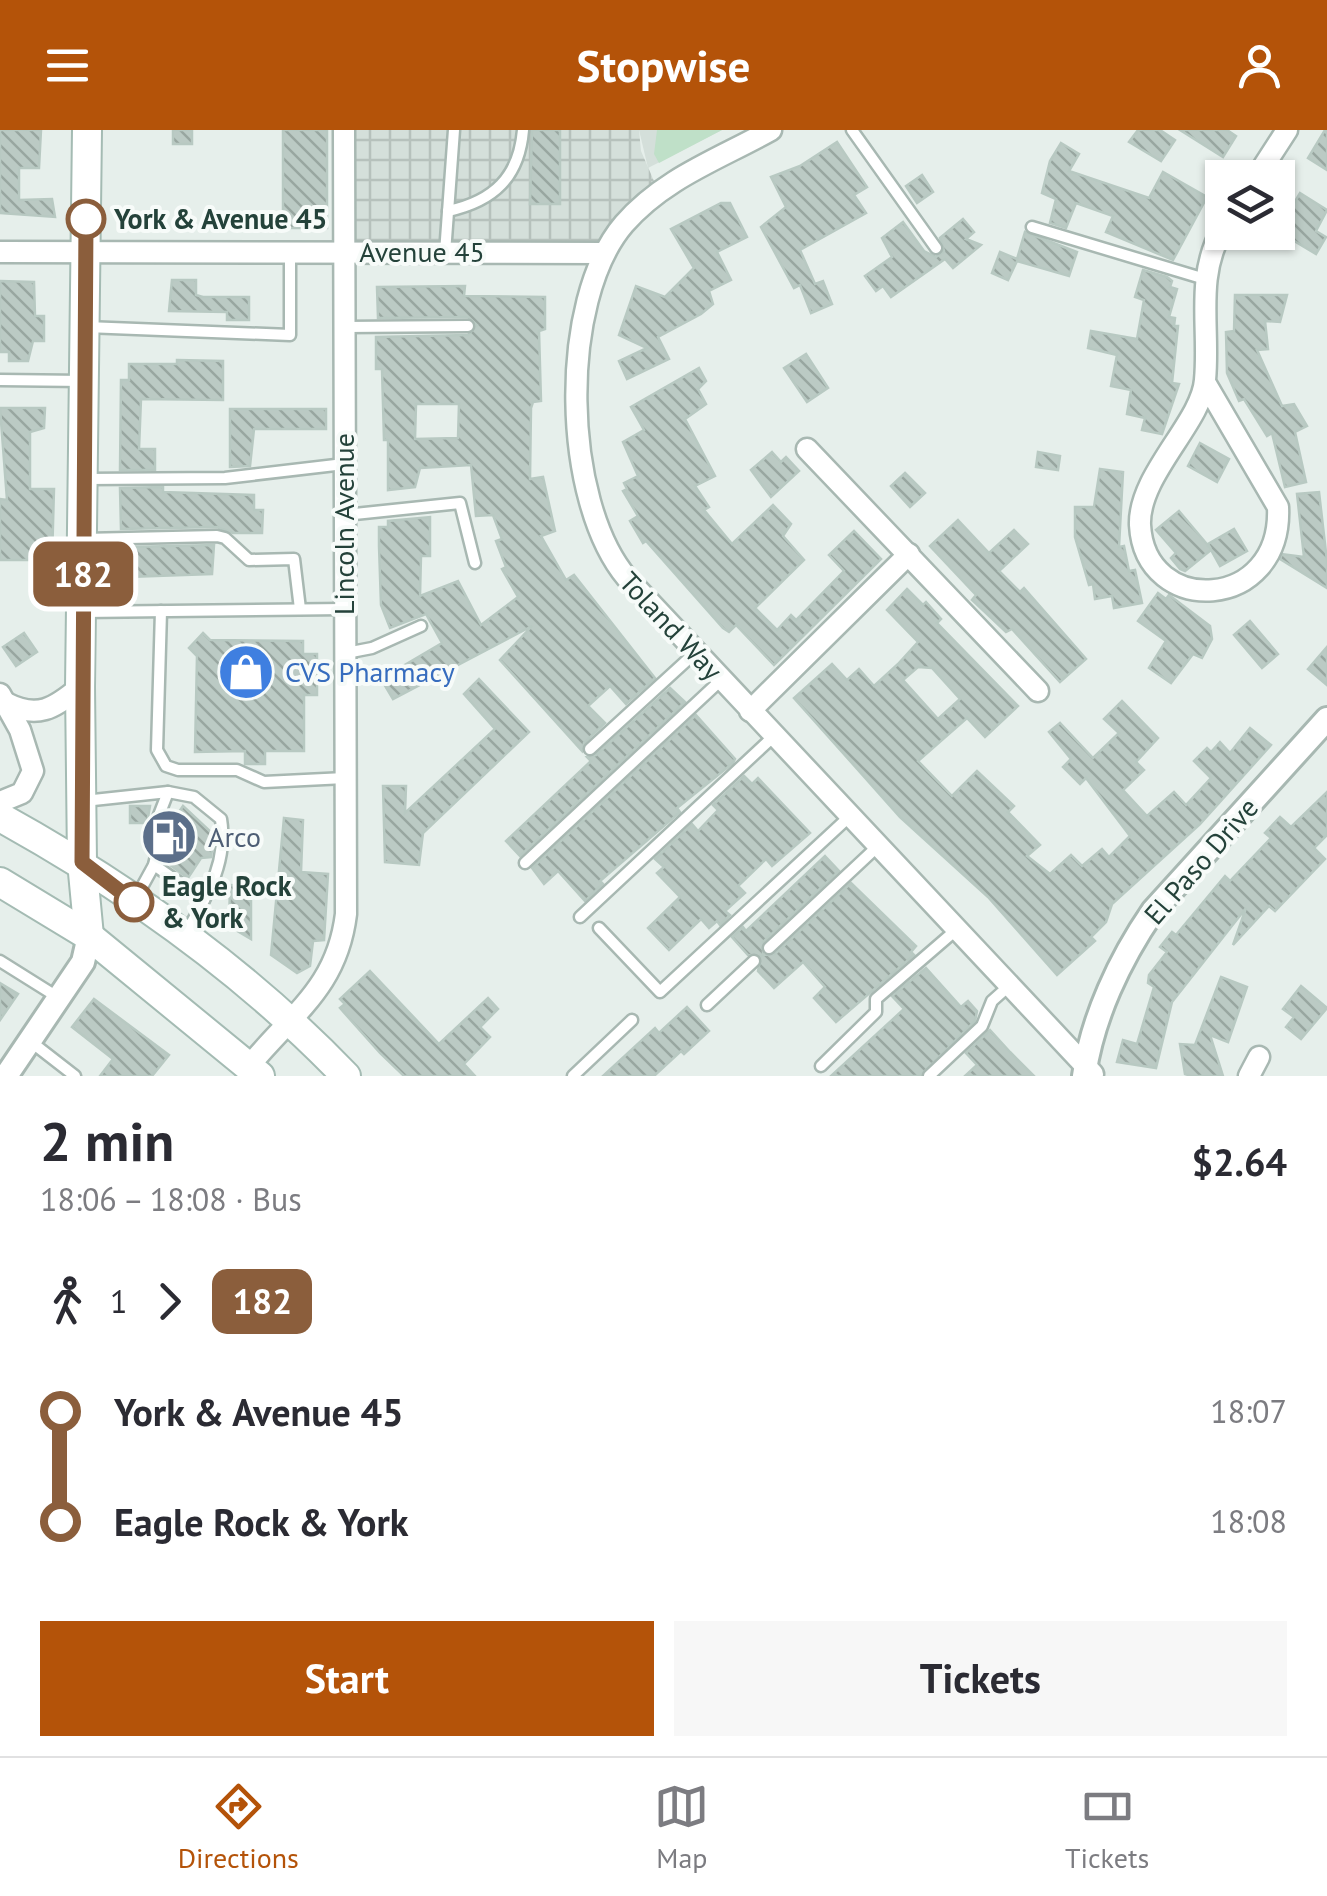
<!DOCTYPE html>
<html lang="en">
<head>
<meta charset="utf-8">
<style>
	body { margin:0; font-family:"PT Sans",sans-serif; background:#f7f7f7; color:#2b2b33; height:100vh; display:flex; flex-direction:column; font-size:38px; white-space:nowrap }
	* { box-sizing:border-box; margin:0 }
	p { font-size:32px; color:#7c7c81 }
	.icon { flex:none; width:55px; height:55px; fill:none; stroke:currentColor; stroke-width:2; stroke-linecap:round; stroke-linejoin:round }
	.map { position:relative; height:946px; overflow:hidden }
	.sheet { display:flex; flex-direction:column; background:#fff; flex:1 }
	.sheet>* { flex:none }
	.badge { padding:0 20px; border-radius:15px; font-size:35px; line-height:65px }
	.fabs { position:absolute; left:1205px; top:30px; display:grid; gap:20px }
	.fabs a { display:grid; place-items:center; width:90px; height:90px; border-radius:0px; background:#fff; box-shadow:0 2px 8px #0004; font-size:50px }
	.map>.badge { position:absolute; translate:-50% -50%; box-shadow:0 0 0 5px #fff }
	.legs { display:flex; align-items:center; gap:15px; height:110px; padding:0 40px; font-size:32px }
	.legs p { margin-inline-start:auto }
	.head { display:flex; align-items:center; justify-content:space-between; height:170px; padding:0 40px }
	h1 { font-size:55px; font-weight:700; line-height:75px }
	.button { display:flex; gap:20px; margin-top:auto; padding:20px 40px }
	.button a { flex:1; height:115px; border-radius:0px; background:#b45309; color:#fff; font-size:40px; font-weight:700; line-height:115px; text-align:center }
	.button a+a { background:#f7f7f7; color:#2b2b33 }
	ul { padding:0 40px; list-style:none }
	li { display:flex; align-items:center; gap:35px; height:110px; font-size:38px }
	li i { display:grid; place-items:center; width:15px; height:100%; margin:0 12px; background:currentColor }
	li i::after { content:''; width:25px; height:25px; margin:-12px; border:8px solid; border-radius:50%; background:#fff }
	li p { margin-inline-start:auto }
	li:first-child i { background:linear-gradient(#0000 50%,currentColor 0) }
	li:last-child i { background:linear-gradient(currentColor 50%,#0000 0) }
	header { display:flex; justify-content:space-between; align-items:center; height:130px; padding:0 40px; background:#b45309; color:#fff; font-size:45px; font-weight:700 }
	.menu { display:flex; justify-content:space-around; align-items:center; height:140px; border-top:2px solid #e1e1e2; background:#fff; font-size:28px; color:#7c7c81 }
	.menu a { display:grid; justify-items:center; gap:5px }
	.menu .on { color:#b45309 }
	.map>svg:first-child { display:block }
	.built { fill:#d4dfda }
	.industrial { fill:url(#industrial-grid) }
	.green { fill:#bfe0c8 }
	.building { fill:url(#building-back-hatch); stroke:#b8c9c2; stroke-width:2.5; fill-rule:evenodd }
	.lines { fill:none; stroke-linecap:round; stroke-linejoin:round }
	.service-casing { stroke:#a8b8b2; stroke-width:15 }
	.minor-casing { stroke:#a8b8b2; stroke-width:25 }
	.tertiary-casing { stroke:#a8b8b2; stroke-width:28 }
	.secondary-casing { stroke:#a4bbb3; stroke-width:32 }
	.service { stroke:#fff; stroke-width:10 }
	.minor { stroke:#fff; stroke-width:20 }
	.tertiary { stroke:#fff; stroke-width:22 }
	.secondary { stroke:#fff; stroke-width:28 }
	.line-1-casing { stroke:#fff; stroke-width:22 }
	.line-1 { stroke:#8b5e3c; stroke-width:15 }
	.stop-1-dot { fill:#fff; stroke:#8b5e3c; stroke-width:5 }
	.labels { text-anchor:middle; stroke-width:8; stroke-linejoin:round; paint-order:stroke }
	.stop-label { font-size:28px; font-weight:bold; fill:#24423a; stroke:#f7fbf9; text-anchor:start }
	.street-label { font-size:28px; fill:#24423a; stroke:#f7fbf9 }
	.shop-label { font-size:28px; fill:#366cbe; stroke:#f7fbf9; text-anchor:start }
	.service-label { font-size:28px; fill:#4e5e75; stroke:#f7fbf9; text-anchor:start }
</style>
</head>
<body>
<header><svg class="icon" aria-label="menu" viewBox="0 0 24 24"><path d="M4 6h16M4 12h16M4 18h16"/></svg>Stopwise<svg class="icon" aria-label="person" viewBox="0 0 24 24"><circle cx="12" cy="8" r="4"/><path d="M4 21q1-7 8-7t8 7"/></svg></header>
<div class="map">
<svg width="1327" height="946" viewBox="0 0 1327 946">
	<defs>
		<pattern id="industrial-grid" width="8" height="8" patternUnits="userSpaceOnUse" patternTransform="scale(2.5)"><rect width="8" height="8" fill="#d4dfda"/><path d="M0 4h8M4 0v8" fill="none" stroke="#b6c1bc"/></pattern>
		<pattern id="building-back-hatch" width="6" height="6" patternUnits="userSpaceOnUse" patternTransform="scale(2.5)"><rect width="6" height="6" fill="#bbcac4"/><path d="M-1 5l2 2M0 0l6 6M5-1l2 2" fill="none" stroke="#98a6a0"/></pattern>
	</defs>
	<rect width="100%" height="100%" fill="#e6efeb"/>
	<path class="built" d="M639 0H722L648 38Z"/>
	<path class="industrial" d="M347 0H639L641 21 657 58 600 116 346 117Z"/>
	<path class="green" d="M657 0H722L659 33 654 24Z"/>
	<g class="building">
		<path d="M0 0H41L39 38H19V70L52 69 55 87 0 83Z"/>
		<rect x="173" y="0" width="19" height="14"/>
		<rect x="283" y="0" width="44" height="98"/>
		<path d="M532 0H560V74H530Z"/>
		<path d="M1138 0H1160L1175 10 1161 31 1129 12Z"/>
		<path d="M1180 0H1227L1236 6 1223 27Z"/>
		<path d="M1325 0H1327V40L1308 28Z"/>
		<path d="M837 12 867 57 854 65 866 83 800 120 815 154 823 151 832 174 811 183 800 155 794 158 761 97 786 77 771 47 800 36Z"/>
		<path d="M1061 13 1079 24 1069 41 1149 68 1163 42 1207 67 1173 130 1106 102 1113 86 1076 73 1066 98 1050 93 1056 69 1042 63 1050 31Z"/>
		<path d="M922 45 933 62 917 73 906 56Z"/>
		<path d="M1300 63 1327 80 1316 101 1326 107 1316 124 1286 106 1290 99 1278 91V66L1293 75Z"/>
		<path d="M721 73H730L747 107 717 122 731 150 709 161 713 174 701 184 658 207 669 229 627 249 619 231 647 218 619 205 636 156 665 167 694 138 671 99Z"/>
		<path d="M963 89 974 102 966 109 981 115 953 138 945 129 891 167 883 156 876 161 865 146 892 127 882 108 903 92 924 121 936 127 944 121 940 108Z"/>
		<path d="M1025 102 1077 122 1069 146 1017 131 1008 150 992 143 1000 122 1017 129Z"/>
		<path d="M1143 140 1167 147 1172 151 1170 157 1177 159 1169 187 1175 188 1174 196H1178L1172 253 1179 254 1162 304 1142 300 1145 288 1127 284 1131 260 1111 256 1117 225 1088 218 1091 201 1137 209 1144 170 1135 167Z"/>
		<path d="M172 150H196V165L203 167H249V190H227V182L169 181Z"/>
		<path d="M0 151 34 152 35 186H44V211H33L28 231H9V222H0Z"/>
		<path d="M465 156 464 166 545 167V199L539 201 541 271 533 272 531 278 530 349 543 347 555 401 541 406 566 450 574 445 655 548 626 574 610 556 588 576 605 593 584 613 582 621 500 530 532 496 393 569 381 549 442 513 426 484 390 498 381 475 379 416V397H388V391L430 387V426H421L420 466 458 451 481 495 518 467 502 439 506 437 496 411 502 409 493 385 476 386 471 335 420 338 415 357 388 360V310H384L382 239H376V207L468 205 477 195 468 187 378 188 377 157ZM416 274H459L458 308 415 309Z"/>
		<path d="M1235 165H1287L1280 192 1265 191 1268 219 1257 220 1282 276 1294 274 1307 296 1295 302 1306 352 1285 357 1272 303 1267 306 1244 269 1239 271 1227 243 1226 202 1234 201Z"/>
		<path d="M806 224 828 258 807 272 784 238Z"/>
		<path d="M177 230 223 231V270L141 269 139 319H155V340H120L121 250H129V234H177Z"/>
		<path d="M699 238 706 251 698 259 706 274 685 289 715 346 695 356 709 377 704 380 732 414 773 375 791 394 783 406 804 430 755 478 777 500 791 485 796 490 844 441 829 425 854 401 881 429 774 535 736 495 729 502 723 498 646 411 643 413 630 391 638 386 623 361 627 359 624 353 638 346 623 312 644 300 631 277Z"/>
		<path d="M0 278H45L44 298 30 302V359H54L52 430H0V369L7 370Z"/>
		<path d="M230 279H326V299H254L250 336 230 337Z"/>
		<path d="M1200 313 1229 329 1217 352 1188 336Z"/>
		<path d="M772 322 781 332 786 327 799 341 771 367 751 340Z"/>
		<path d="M1038 322 1060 326 1058 340 1036 337Z"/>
		<path d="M1100 339 1123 342 1119 417 1124 416 1129 441 1135 440 1142 473 1114 478 1112 466 1095 469 1093 454 1089 455 1075 407V377H1094Z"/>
		<path d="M905 343 925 363 910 377 891 356Z"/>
		<path d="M163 357V362L254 365V380H263L262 403H233L217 397 121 399 120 358Z"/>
		<path d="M1319 362 1327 431V458L1280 429 1282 424 1304 427 1297 364Z"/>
		<path d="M1179 381 1211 419 1208 414 1234 399 1247 421 1220 436 1211 420 1185 441 1180 439 1171 428 1176 423 1156 400Z"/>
		<path d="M958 390 989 423 1014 400 1028 414 999 441 1020 462 1024 458 1086 529 1060 552 1012 499 1006 502 972 470 976 465 930 416Z"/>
		<path d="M214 415 212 444 129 447V417Z"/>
		<path d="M907 459 923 475 926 472 941 489 937 493 1018 576 985 607 967 588 918 631 952 666 977 641 1014 676 1008 682 1040 715 1027 726 1050 744 1071 725 1082 736 1102 719 1109 727 1130 706 1086 648 1080 654 1063 637 1071 629 1049 602 1060 593 1093 628 1119 603 1104 589 1122 571 1158 608 1136 632 1144 640 1123 660 1147 686 1174 662 1186 675 1211 648 1194 631 1207 618 1211 622 1220 612 1230 623 1250 598 1271 615 1200 694 1112 774 1106 792 1091 807 1095 811 1057 845 988 767 900 687 794 568 832 534 847 550 859 539 874 556 898 534 918 512 887 480ZM918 537 932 538 960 569 938 589 903 550Z"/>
		<path d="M1158 463 1166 469 1169 465 1210 496 1212 509 1202 528 1193 524 1171 553 1149 538 1166 511 1138 491Z"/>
		<path d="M1250 491 1278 524 1262 538 1234 505Z"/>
		<path d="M24 503 37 522 16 536 3 517Z"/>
		<path d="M203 503 210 510 303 511V524H317V565H304V621H265V634H245V621L195 622 197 526 189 518Z"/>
		<path d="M1327 517V555L1308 539Z"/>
		<path d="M479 549 529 602 423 703 419 735 385 732 383 656H406L405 683 495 599 464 564Z"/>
		<path d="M670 558 685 572 520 726 506 711 591 631 587 627 596 625Z"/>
		<path d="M696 585 735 629 733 633 677 678 680 682 600 751 603 754 585 771 558 741 544 754 532 738Z"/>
		<path d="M744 646 752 654 758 648 810 703 772 736 766 729 738 756 745 763 725 781 730 785 720 795 717 791 709 798 701 789 669 820 648 798 680 767 657 743 664 737 655 729 692 694 698 701 718 680 713 675Z"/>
		<path d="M1327 662V705L1314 718 1325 729 1275 781 1269 776 1233 815 1246 778 1172 872 1156 938 1117 932 1123 910 1137 914 1154 857 1148 853 1149 845 1167 822 1160 817 1172 802 1176 805 1225 746 1230 751 1271 708 1265 703 1280 687 1291 697Z"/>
		<path d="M130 676H150L147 693H130Z"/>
		<path d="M183 676 214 705 211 727 201 728 188 748 170 735 184 715 165 703Z"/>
		<path d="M284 688 303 690 301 742 328 744 324 810 313 811 310 836 297 843 271 825Z"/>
		<path d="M825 726 839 741 763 812V825L775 824 851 753 916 816 911 822 914 825 836 892 814 868 825 857 803 832 774 858 758 841 761 826 748 825 732 807 743 797 746 801Z"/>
		<path d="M230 755 251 756V809L229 796Z"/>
		<path d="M926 838 961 877 968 871 977 881 975 891 920 946H831L904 879 892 866Z"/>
		<path d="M370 841 439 914 488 868 498 879 480 897 490 907 464 934 475 946H404L380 923 340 878 345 874 340 869Z"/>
		<path d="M1221 847 1247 857 1228 912 1210 905 1223 946H1191L1185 944 1180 914 1195 915Z"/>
		<path d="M0 853 18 864 0 890Z"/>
		<path d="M1301 856 1327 878 1301 909 1286 897 1294 887 1283 879Z"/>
		<path d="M94 869 169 925 152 946H100L113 929 72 897Z"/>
		<path d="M687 877 709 901 684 924 681 921 654 946H603L655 898 659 903Z"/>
		<path d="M990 900 1010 922 1034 946H965L977 935 966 923Z"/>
	</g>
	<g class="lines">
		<g class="service-casing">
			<g id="service">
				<path d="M852 0 936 118"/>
				<path d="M448 81C494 71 519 47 523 0"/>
				<path d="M1032 97 1205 149"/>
				<path d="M445 123 454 0"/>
				<path d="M86 197 290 205V122"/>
				<path d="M345 197 468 196"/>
				<path d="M0 250 84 251"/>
				<path d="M86 349 225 348 344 334"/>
				<path d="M345 385 460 373 475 433"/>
				<path d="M84 409 217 406 225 408 249 430 294 429 300 479"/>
				<path d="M161 481 157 620 166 636 178 640H237L264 652 345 648"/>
				<path d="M82 482 345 479"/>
				<path d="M346 523 372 518 421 496"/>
				<path d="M590 619 696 522"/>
				<path d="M84 671 168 662 194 667 221 689C228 732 207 766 186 803"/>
				<path d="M525 733 721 550"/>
				<path d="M154 735 204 770"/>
				<path d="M137 766 154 735 159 713 154 698 168 662"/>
				<path d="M580 787 774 606"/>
				<path d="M599 798 660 862 850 686"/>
				<path d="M769 818 878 716"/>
				<path d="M0 831 59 868"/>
				<path d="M707 875 754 831"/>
				<path d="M30 911 75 946"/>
				<path d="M821 936 876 882V869L956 800"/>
				<path d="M573 946 632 890"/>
				<path d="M929 946 982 896 992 871 1010 855"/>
			</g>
		</g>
		<g class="minor-casing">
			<g id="minor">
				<path d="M771 0C719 29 664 48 624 94 558 171 562 371 627 448L1093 944"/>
				<path d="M1256 48 1287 0"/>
				<path d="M0 122 604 123"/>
				<path d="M1206 254 1278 377C1283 482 1145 488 1140 395 1138 345 1202 292 1205 250 1210 198 1195 148 1222 100"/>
				<path d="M807 319 1038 561"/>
				<path d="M0 564 20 600 33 641 22 663 0 672"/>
				<path d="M6 573C37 589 54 579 80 557"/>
				<path d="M750 581 909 424"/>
				<path d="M250 935C294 882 337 857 346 784L344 0"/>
				<path d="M1249 946 1259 927"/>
			</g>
		</g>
		<g class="tertiary-casing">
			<g id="tertiary">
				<path d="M6 946 83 832 89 806"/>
				<path d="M1084 946C1092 888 1120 829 1153 781L1327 589"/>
			</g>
		</g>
		<g class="secondary-casing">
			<g id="secondary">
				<path d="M87 0 80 557 82 732 89 806"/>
				<path d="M0 687C125 756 247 843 346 946"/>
				<path d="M0 752 89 806 260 946"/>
			</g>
		</g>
		<use href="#service" class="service"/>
		<use href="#minor" class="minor"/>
		<use href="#tertiary" class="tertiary"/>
		<use href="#secondary" class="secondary"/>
	</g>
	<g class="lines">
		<g class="line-1-casing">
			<path id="line-1" d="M86 89 82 732 134 772"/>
		</g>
		<use href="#line-1" class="line-1"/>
	</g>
	<defs>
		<g id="shop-disc" transform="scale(2.875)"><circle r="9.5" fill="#3f7fe0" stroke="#f7fbf9"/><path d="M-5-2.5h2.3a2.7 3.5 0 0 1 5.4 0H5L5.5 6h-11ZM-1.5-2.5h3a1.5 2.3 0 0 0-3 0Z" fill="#fff"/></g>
		<g id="fuel-disc" transform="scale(2.875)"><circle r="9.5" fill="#5c6f8a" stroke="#f7fbf9"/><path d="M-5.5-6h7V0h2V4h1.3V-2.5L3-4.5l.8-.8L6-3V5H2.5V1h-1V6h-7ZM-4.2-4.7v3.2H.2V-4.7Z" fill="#fff"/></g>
	</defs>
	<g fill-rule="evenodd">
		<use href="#shop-disc" x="246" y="542"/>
		<use href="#fuel-disc" x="169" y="707"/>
	</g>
	<g class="stop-1-dot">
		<circle cx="86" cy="89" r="18"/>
		<circle cx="134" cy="772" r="18"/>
	</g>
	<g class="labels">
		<g class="stop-label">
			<text x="114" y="99">York &amp; Avenue 45</text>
			<text x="162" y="766">Eagle Rock<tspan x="162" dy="32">&amp; York</tspan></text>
		</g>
		<g class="street-label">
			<text x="422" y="132">Avenue 45</text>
			<text transform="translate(344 394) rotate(-90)" y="10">Lincoln Avenue</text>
			<text transform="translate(671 496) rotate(47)" y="10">Toland Way</text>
			<text transform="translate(1201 731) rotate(-49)" y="10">El Paso Drive</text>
		</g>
		<g class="shop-label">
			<text x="285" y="552">CVS Pharmacy</text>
		</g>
		<g class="service-label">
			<text x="208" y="717">Arco</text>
		</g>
	</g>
</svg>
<div class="fabs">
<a><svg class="icon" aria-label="layers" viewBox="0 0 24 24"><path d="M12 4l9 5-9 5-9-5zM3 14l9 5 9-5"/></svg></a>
</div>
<b class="badge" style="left:83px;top:444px;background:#8b5e3c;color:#fff">182</b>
</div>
<section class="sheet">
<div class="head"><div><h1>2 min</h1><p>18:06 – 18:08 · Bus</p></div><b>$2.64</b></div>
<div class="legs"><svg class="icon" aria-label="walk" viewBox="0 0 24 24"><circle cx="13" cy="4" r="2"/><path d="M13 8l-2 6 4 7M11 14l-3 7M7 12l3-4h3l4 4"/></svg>1<svg class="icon" aria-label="forward" viewBox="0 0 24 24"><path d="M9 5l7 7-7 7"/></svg><b class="badge" style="background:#8b5e3c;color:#fff">182</b></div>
<ul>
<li><i style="color:#8b5e3c"></i><b>York &amp; Avenue 45</b><p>18:07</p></li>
<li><i style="color:#8b5e3c"></i><b>Eagle Rock &amp; York</b><p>18:08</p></li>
</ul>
<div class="button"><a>Start</a><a>Tickets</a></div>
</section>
<nav class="menu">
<a class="on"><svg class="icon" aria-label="directions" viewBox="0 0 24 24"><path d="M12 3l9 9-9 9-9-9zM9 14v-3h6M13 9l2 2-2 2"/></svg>Directions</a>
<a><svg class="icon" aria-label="map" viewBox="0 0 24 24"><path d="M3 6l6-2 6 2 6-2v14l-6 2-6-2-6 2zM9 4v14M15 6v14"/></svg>Map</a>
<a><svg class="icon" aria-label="tickets" viewBox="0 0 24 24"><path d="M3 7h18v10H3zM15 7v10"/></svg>Tickets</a>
</nav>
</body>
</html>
